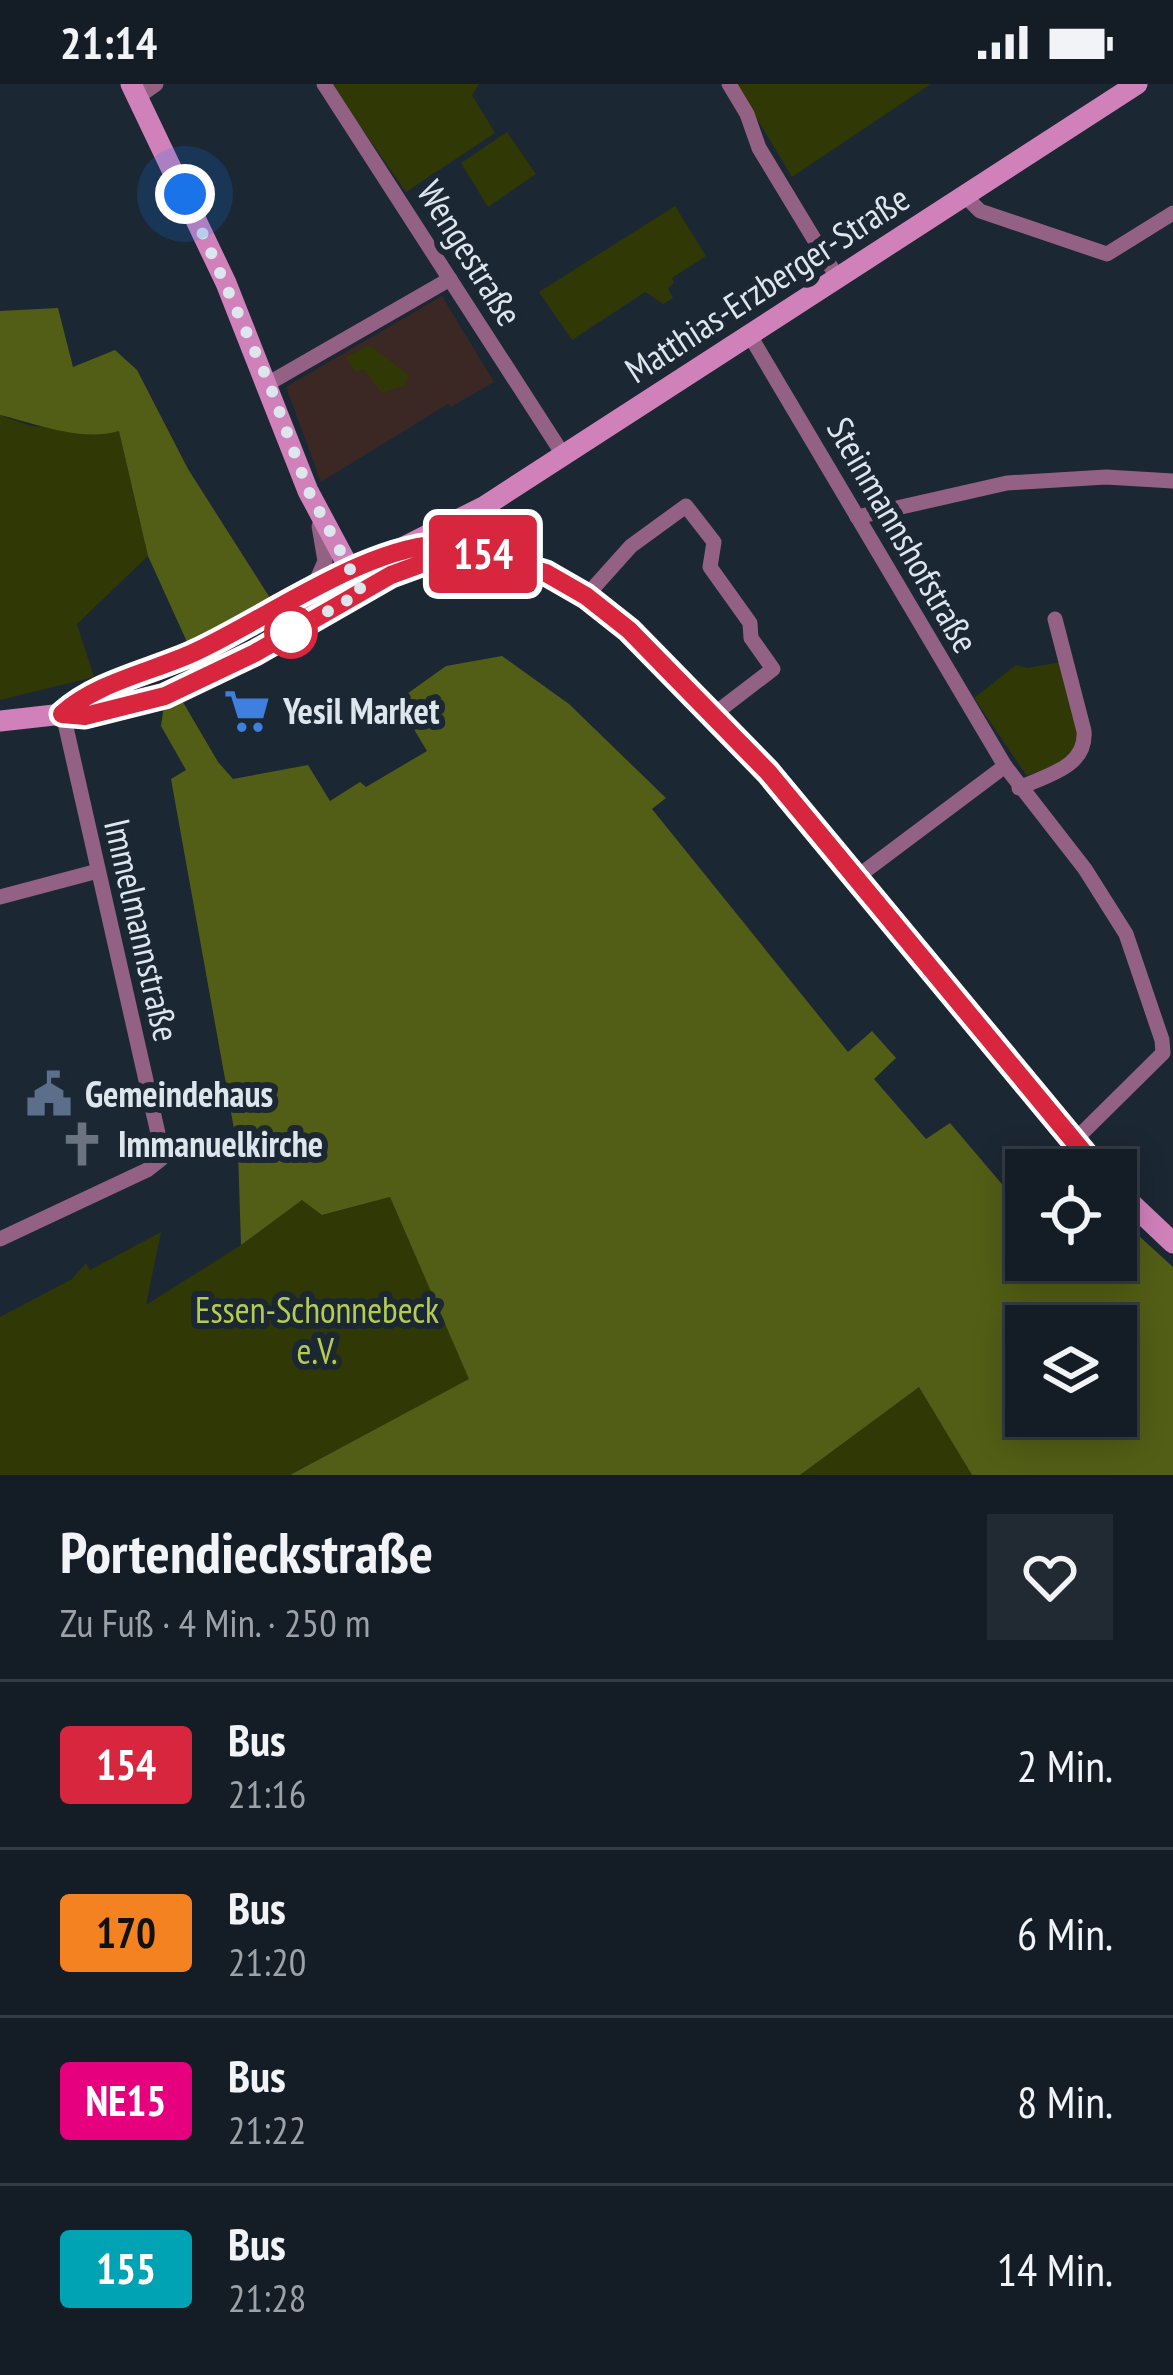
<!DOCTYPE html>
<html lang="de">
<head>
<meta charset="utf-8">
<style>
	body { margin:0; font-family:"PT Sans Narrow",sans-serif; background:#212a32; color:#f1f3f6; height:100vh; display:flex; flex-direction:column; font-size:45px; white-space:nowrap }
	* { box-sizing:border-box; margin:0 }
	p { font-size:39px; color:#9da2a7 }
	.icon { flex:none; width:66px; height:66px; fill:none; stroke:currentColor; stroke-width:2; stroke-linecap:round; stroke-linejoin:round }
	.map { position:relative; height:1391px; overflow:hidden }
	.sheet { display:flex; flex-direction:column; background:#141d26; flex:1 }
	.sheet>* { flex:none }
	.badge { padding:0 24px; border-radius:9px; font-size:42px; line-height:78px }
	.fabs { position:absolute; left:1005px; top:1065px; display:grid; gap:24px }
	.fabs a { display:grid; place-items:center; width:132px; height:132px; border-radius:0px; background:#141d26; box-shadow:0 6px 30px #0003,0 0 0 3px #333b43; font-size:60px }
	.you { position:absolute; width:60px; height:60px; margin:-30px; border:9px solid #fff; border-radius:50%; background:#1a73e8; box-shadow:0 0 0 18px #1a73e833 }
	.map>.badge { position:absolute; translate:-50% -50%; box-shadow:0 0 0 6px #fff }
	.round { display:grid; place-items:center; flex:none; width:126px; height:126px; border-radius:0px; background:#212a32 }
	.summary { display:flex; align-items:center; justify-content:space-between; height:204px; padding:0 60px }
	h1 { font-size:57px; font-weight:700; line-height:90px }
	ul { padding:0; list-style:none }
	li { display:flex; align-items:center; gap:36px; height:168px; padding:0 60px; border-top:3px solid #333b43 }
	li div { flex:1 }
	li b { display:block; font-size:45px }
	li em { font-style:normal }
	li .badge { min-width:132px; font-weight:700; text-align:center }
	.status { display:flex; justify-content:space-between; align-items:center; height:84px; padding:0 60px; background:#141d26; direction:ltr }
	.status svg { height:33px; fill:currentColor }
	.map>svg:first-child { display:block }
	.education { fill:#3b2723 }
	.green { fill:#303806 }
	.forest { fill:#525e15; fill-rule:evenodd }
	.lines { fill:none; stroke-linecap:round; stroke-linejoin:round }
	.street { stroke:#936184; stroke-width:15 }
	.secondary { stroke:#d181ba; stroke-width:21 }
	.line-casing { stroke:#fff; stroke-width:27 }
	.line { stroke:#d7263d; stroke-width:18 }
	.walk { stroke:#dde5ed; stroke-width:12; stroke-dasharray:0 21.6 }
	.stop-dot { fill:#fff; stroke:#d7263d; stroke-width:6 }
	.labels { text-anchor:middle; stroke-width:12; stroke-linejoin:round; paint-order:stroke }
	.street-label { font-size:36px; fill:#dde5ed; stroke:#1b2733 }
	.poi-label { font-size:36px; font-weight:bold; fill:#dde5ed; stroke:#1b2733; text-anchor:start }
	.park-label { font-size:36px; fill:#b5cc51; stroke:#1b2733 }
</style>
</head>
<body>
<div class="status"><b>21:14</b><svg viewBox="0 0 49 12"><path d="M0 12V9h3v3zM5 12V6h3v6zM10 12V3h3v9zM15 12V0h3v12zM26 1h20v11H26zM47 4h2v5h-2z"/></svg></div>
<div class="map">
<svg width="1173" height="1391" viewBox="0 0 1173 1391">
	<rect width="100%" height="100%" fill="#1b2733"/>
	<path class="education" d="M442 212 494 298 451 323 448 320 321 398 286 303Z"/>
	<g class="green">
		<path d="M331 0H479L472 11 495 49 406 108Z"/>
		<path d="M736 0H931L792 93Z"/>
		<path d="M507 48 536 90 488 123 461 79Z"/>
		<path d="M675 122 706 172 672 194 674 199 668 204 673 214 663 220 645 208 572 256 539 208Z"/>
		<path d="M369 261 409 291 405 301 382 309 363 285 355 288 346 273Z"/>
		<path d="M0 331 31 342 119 346 148 472 77 540 94 593 0 616Z"/>
		<path d="M1061 578 1080 657 1071 674 1027 692 974 614 1016 581 1027 584Z"/>
		<path d="M390 1113 470 1295 290 1391H0V1233L72 1195 86 1179 90 1186 161 1148 146 1221 241 1161 302 1115 323 1131Z"/>
		<path d="M919 1302 972 1391H800Z"/>
	</g>
	<g class="forest">
		<path d="M58 224 73 283 115 266 137 286 188 385 270 514 187 558 148 472 119 347C81 358 37 340 0 331V227Z"/>
		<path d="M502 572 569 620 666 714 652 725 848 968 872 947 896 974 874 995 926 1055 950 1039 1012 1112 1020 1108 1026 1116V1176H1116V1131L1173 1183V1391H972L919 1303 800 1391H290L469 1295 390 1113 322 1131 302 1116 241 1161 238 1067 171 695 186 686 161 642 164 621 180 613 218 678 233 695 308 681 330 717 360 698 366 703 427 667 397 617 446 582ZM1026 1242H1116V1332H1026Z"/>
	</g>
	<g class="lines">
		<g class="street">
			<path d="M324 0 564 372"/>
			<path d="M729 0 747 30 759 64 837 193"/>
			<path d="M139 12 156 0"/>
			<path d="M964 111 980 127 1107 170 1173 129"/>
			<path d="M749 250 1005 682 1085 785 1126 850 1162 956 1163 969 1072 1059"/>
			<path d="M269 299 450 195"/>
			<path d="M857 433 1007 399 1106 393 1173 397"/>
			<path d="M312 507 325 477 319 442"/>
			<path d="M587 511 631 462 686 422 714 458 710 483 750 539 751 554 773 585 713 631"/>
			<path d="M1019 704C1047 691 1087 683 1084 647L1055 535"/>
			<path d="M857 793 1005 682"/>
			<path d="M0 813 98 787"/>
			<path d="M0 1155 147 1086 161 1075 162 1067 63 630"/>
		</g>
		<g class="secondary">
			<path d="M131 0 226 199 308 407 362 508"/>
			<path d="M415 464 449 461 546 489 587 511 629 546 768 688 1098 1086"/>
			<path d="M63 630 81 613 154 587 212 560 485 422 1137 0"/>
			<path d="M0 637 63 630 85 632 165 612 255 569 391 491 418 464"/>
			<path d="M1116 1105 1173 1159"/>
		</g>
	</g>
	<g class="lines">
		<g class="line-casing">
			<path id="line" d="M448 460C370 459 267 535 195 568 152 588 97 598 62 630L85 632 165 612 255 569 391 491 432 476 481 469 546 489 586 512 629 546 768 688 1098 1086"/>
		</g>
		<use href="#line" class="line"/>
		<path class="walk" d="M185 110 269 299 308 406 362 508 291 548"/>
	</g>
	<defs>
		<g id="supermarket-bare" transform="scale(3.6)"><path d="M-6-5.5h2.5l.6 2H6L4.5 2H-2.5L-4.4-4H-6ZM-1.5 3.2a1.3 1.3 0 1 0 .1 0ZM3 3.2a1.3 1.3 0 1 0 .1 0Z" fill="#3f7fe0" stroke="#1b2733" stroke-width="2.5" paint-order="stroke"/></g>
		<g id="civic-bare" transform="scale(3.6)"><path d="M-.6-6.5H3V-4.5H.6V-3L4-1V1h2V6H-6V1h2V-1L-.6-3ZM-1.2 2.5V6h2.4V2.5Z" fill="#5c6f8a" stroke="#1b2733" stroke-width="2.5" paint-order="stroke"/></g>
		<g id="church-bare" transform="scale(3.6)"><path d="M-1.2-6h2.4v3.5h3.3v2.4h-3.3V6h-2.4V-.1h-3.3v-2.4h3.3Z" fill="#6b7280" stroke="#1b2733" stroke-width="2.5" paint-order="stroke"/></g>
	</defs>
	<g fill-rule="evenodd">
		<use href="#supermarket-bare" x="247" y="627"/>
		<use href="#civic-bare" x="49" y="1010"/>
		<use href="#church-bare" x="82" y="1060"/>
	</g>
	<circle class="stop-dot" cx="291" cy="548" r="24"/>
	<g class="labels">
		<g class="street-label">
			<text transform="translate(470 169) rotate(58)" y="13">Wengestraße</text>
			<text transform="translate(767 200) rotate(-33)" y="13">Matthias-Erzberger-Straße</text>
			<text transform="translate(903 451) rotate(60)" y="13">Steinmannshofstraße</text>
			<text transform="translate(142 846) rotate(77)" y="13">Immelmannstraße</text>
		</g>
		<g class="poi-label">
			<text x="283" y="640">Yesil Market</text>
			<text x="85" y="1023">Gemeindehaus</text>
			<text x="118" y="1073">Immanuelkirche</text>
		</g>
		<g class="park-label">
			<text x="317" y="1239">Essen-Schonnebeck<tspan x="317" dy="41">e.V.</tspan></text>
		</g>
	</g>
</svg>
<div class="fabs">
<a><svg class="icon" aria-label="locate" viewBox="0 0 24 24"><circle cx="12" cy="12" r="6"/><path d="M12 2v4M12 18v4M2 12h4M18 12h4"/></svg></a>
<a><svg class="icon" aria-label="layers" viewBox="0 0 24 24"><path d="M12 4l9 5-9 5-9-5zM3 14l9 5 9-5"/></svg></a>
</div>
<div class="you" style="left:185px;top:110px"></div>
<b class="badge" style="left:483px;top:470px;background:#d7263d;color:#fff">154</b>
</div>
<section class="sheet">
<div class="summary"><div><h1>Portendieckstraße</h1><p>Zu Fuß · 4 Min. · 250 m</p></div><a class="round"><svg class="icon" aria-label="heart" viewBox="0 0 24 24"><path d="M12 20l-8-8c-3-5 5-10 8-4 3-6 11-1 8 4z"/></svg></a></div>
<ul>
<li><span class="badge" style="background:#d7263d;color:#fff">154</span><div><b>Bus</b><p>21:16</p></div><em>2 Min.</em></li>
<li><span class="badge" style="background:#f58220;color:#111">170</span><div><b>Bus</b><p>21:20</p></div><em>6 Min.</em></li>
<li><span class="badge" style="background:#e6007e;color:#fff">NE15</span><div><b>Bus</b><p>21:22</p></div><em>8 Min.</em></li>
<li><span class="badge" style="background:#00a3b4;color:#fff">155</span><div><b>Bus</b><p>21:28</p></div><em>14 Min.</em></li>
</ul>
</section>
</body>
</html>
